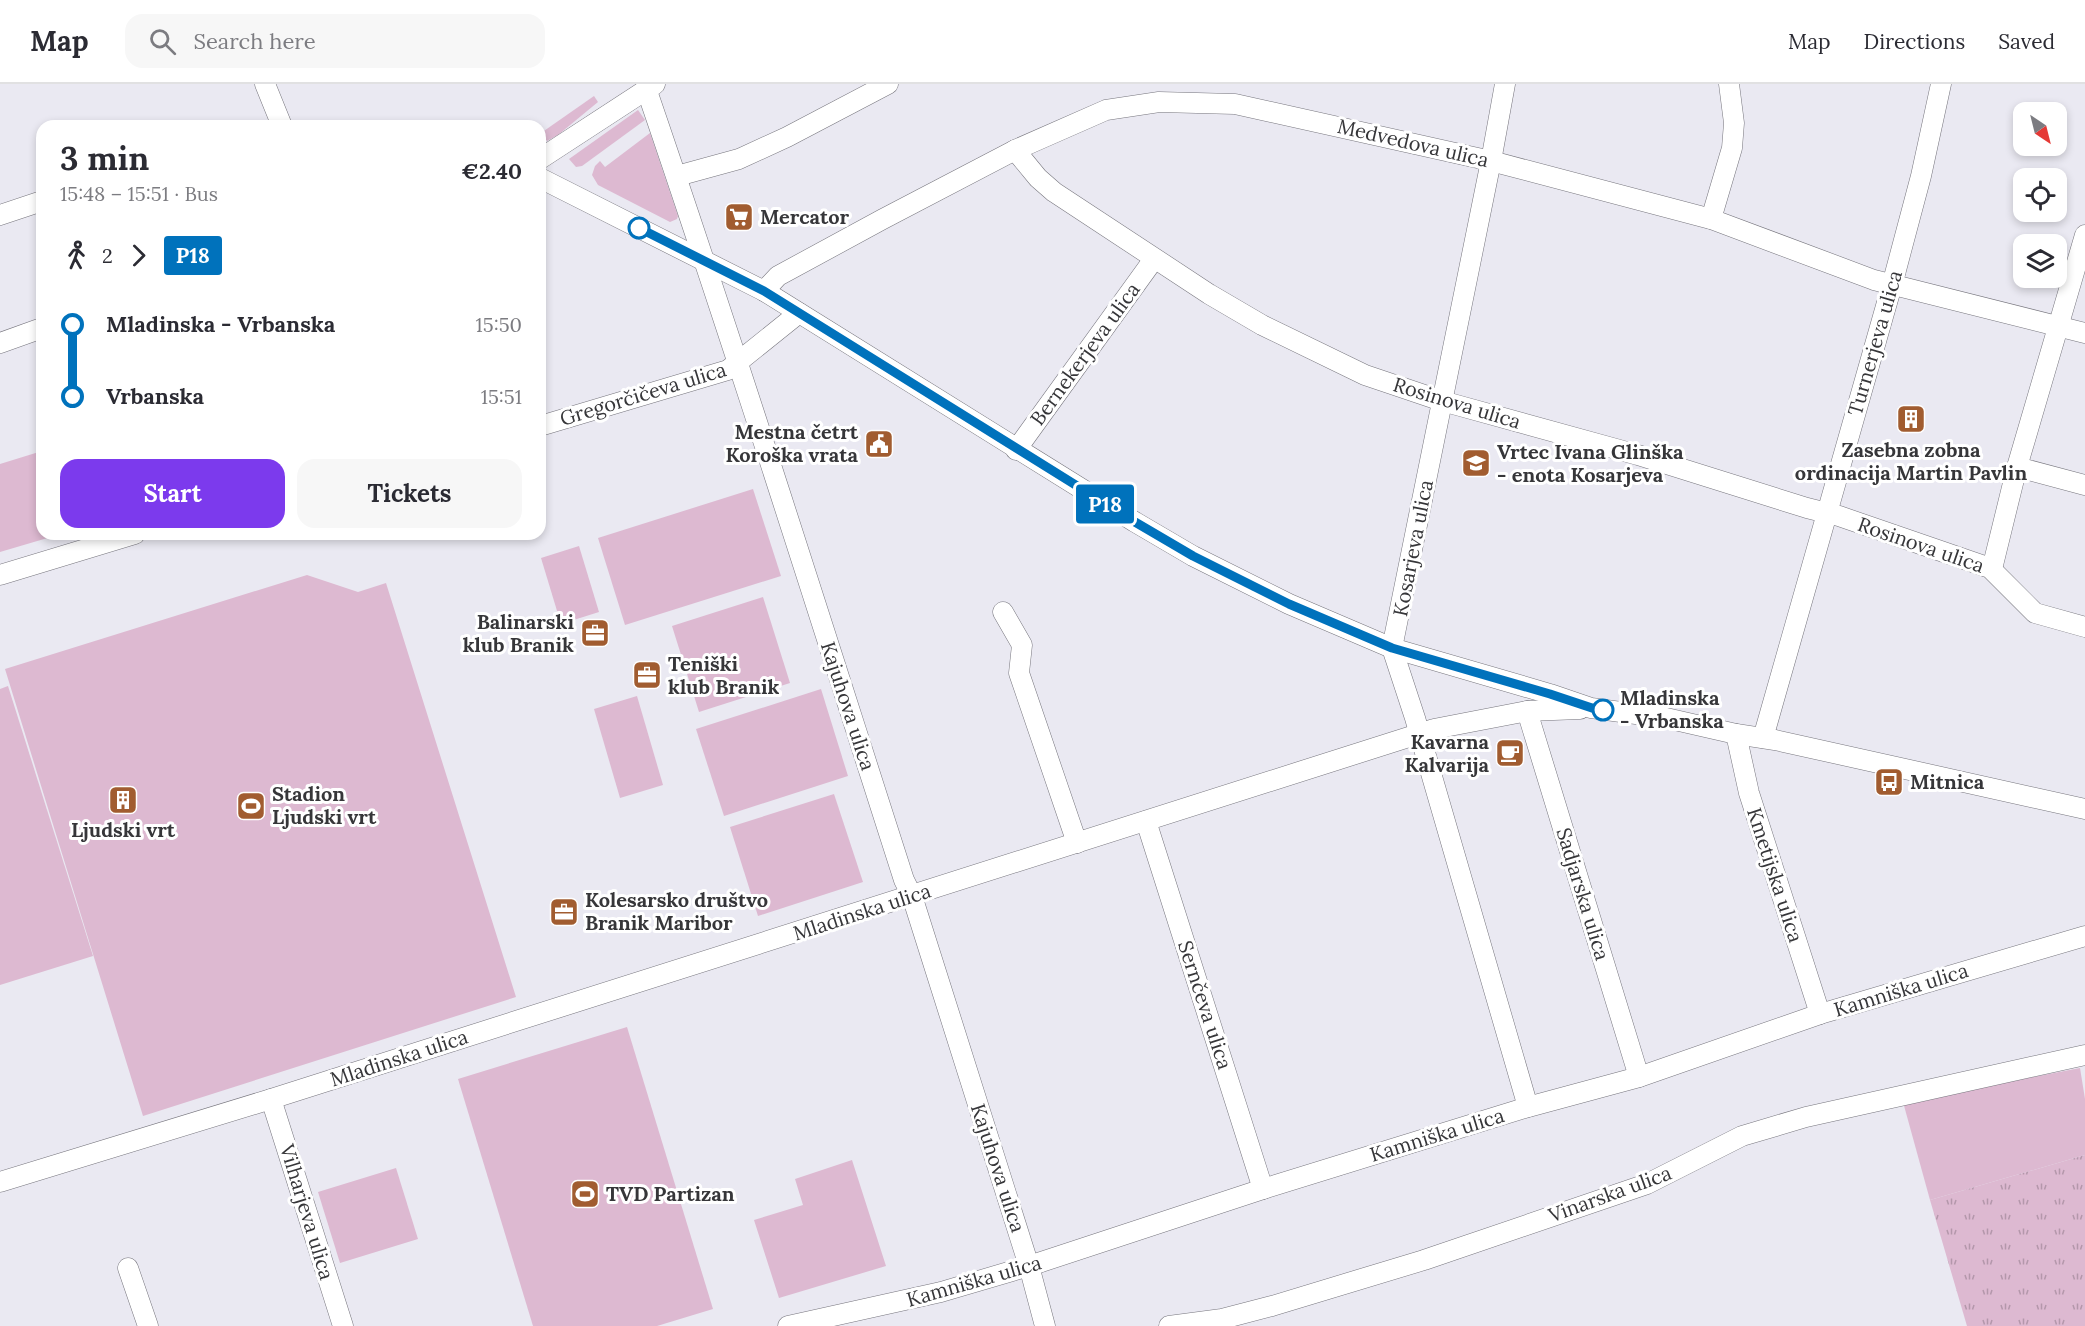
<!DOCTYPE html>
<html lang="en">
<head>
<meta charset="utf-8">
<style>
	body { margin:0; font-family:Lora,serif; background:#f7f7f7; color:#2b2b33; height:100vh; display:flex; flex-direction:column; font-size:22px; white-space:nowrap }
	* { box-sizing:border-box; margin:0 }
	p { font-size:20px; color:#7c7c81 }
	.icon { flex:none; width:33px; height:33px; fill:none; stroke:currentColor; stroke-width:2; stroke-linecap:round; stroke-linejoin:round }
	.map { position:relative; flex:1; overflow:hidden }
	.details { position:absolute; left:36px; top:36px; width:510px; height:420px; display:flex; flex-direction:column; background:#fff; border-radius:18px; box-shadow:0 3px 9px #0003 }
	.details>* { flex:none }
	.badge { padding:0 12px; border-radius:4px; font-size:21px; line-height:39px }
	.needle { width:39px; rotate:145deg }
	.controls { position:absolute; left:2013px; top:18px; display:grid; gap:12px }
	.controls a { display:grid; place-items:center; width:54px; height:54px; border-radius:12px; background:#fff; box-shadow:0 3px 9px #0003; font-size:30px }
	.map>.badge { position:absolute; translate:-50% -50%; box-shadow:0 0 0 3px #fff }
	.legs { display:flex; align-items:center; gap:9px; height:66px; padding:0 24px; font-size:20px }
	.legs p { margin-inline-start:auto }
	.head { display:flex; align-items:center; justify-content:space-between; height:102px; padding:0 24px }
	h1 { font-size:33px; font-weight:700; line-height:45px }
	.cta { display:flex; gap:12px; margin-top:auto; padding:12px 24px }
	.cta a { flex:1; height:69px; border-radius:18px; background:#7c3aed; color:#fff; font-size:24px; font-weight:700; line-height:69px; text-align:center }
	.cta a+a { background:#f7f7f7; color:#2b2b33 }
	ul { padding:0 24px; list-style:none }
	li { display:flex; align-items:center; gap:21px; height:72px; font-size:22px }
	li i { display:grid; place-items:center; width:9px; height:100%; margin:0 8px; background:currentColor }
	li i::after { content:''; width:15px; height:15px; margin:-8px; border:4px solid; border-radius:50%; background:#fff }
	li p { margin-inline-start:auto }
	li:first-child i { background:linear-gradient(#0000 50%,currentColor 0) }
	li:last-child i { background:linear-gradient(currentColor 50%,#0000 0) }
	header { display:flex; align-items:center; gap:36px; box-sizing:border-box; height:84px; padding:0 30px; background:#fff; border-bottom:2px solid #e1e1e2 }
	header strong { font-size:28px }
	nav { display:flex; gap:33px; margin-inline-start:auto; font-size:21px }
	.search { width:420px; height:54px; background:#f7f7f7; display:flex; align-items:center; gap:15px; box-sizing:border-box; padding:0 21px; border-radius:18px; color:#7c7c81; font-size:22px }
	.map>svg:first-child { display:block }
	.grass { fill:#ddb9d1 }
	.park { fill:url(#park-tufts) }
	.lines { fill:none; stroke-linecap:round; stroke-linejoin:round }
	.minor-casing { stroke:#76757d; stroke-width:21 }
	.minor { stroke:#fff; stroke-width:20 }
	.line-1-casing { stroke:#fff; stroke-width:14 }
	.line-1 { stroke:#0072bc; stroke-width:9 }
	.stop-1-dot { fill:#fff; stroke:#0072bc; stroke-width:3 }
	.labels { text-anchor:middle; stroke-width:6; stroke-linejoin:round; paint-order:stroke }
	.street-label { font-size:20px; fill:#363639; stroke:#fff }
	.poi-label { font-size:20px; font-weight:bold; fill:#363639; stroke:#fff; text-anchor:start }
	.stop-label { font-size:20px; font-weight:bold; fill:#363639; stroke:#fff; text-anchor:start }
</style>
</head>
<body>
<header>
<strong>Map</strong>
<div class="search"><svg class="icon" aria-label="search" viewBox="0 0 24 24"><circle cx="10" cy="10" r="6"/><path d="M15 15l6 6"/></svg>Search here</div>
<nav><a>Map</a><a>Directions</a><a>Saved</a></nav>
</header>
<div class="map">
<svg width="2085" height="1242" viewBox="0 0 2085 1242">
	<defs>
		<pattern id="park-tufts" width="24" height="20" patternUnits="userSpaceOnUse" patternTransform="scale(1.5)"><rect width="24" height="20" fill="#ddb9d1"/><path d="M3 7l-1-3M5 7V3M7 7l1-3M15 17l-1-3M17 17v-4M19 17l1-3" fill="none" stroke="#b497ab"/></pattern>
	</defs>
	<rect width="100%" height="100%" fill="#eae9f2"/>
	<g class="grass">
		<path d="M594 12 598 18 558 51 547 57 541 49Z"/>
		<path d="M638 26 645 36 582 82 576 83 569 75Z"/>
		<path d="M650 49 678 132 677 135 670 138 598 101 592 91 595 82 600 77 605 83Z"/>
		<path d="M42 367V450H61L0 468V380Z"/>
		<path d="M753 405 781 492 625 541 598 454Z"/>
		<path d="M579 462 599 528 561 540 541 474Z"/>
		<path d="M307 491 358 508 386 499 516 913 143 1032 5 585Z"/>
		<path d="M763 513 790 599 699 628 672 542Z"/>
		<path d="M8 602 93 872 0 901V605Z"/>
		<path d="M821 605 848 692 724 732 696 645Z"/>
		<path d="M637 612 663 701 620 714 594 625Z"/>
		<path d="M834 710 863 798 758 832 730 743Z"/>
		<path d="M627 943 713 1225 657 1242H533L458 995Z"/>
		<path d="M2080 984 2085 1015V1071L1930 1116 1903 1018Z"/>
		<path d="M852 1076 886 1182 779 1214 754 1136 803 1121 795 1095Z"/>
		<path d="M396 1084 418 1155 340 1179 318 1108Z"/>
	</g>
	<path class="park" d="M2085 1071V1242H1967L1930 1116Z"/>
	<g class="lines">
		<g class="minor-casing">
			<g id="minor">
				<path d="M265 0 282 42"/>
				<path d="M1505 0 1491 77 1392 564 1415 634 1528 1023"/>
				<path d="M646 4C736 267 819 531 904 796L912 812 1029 1182 1045 1242"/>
				<path d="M1015 66 1038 94 1054 108 1209 210 1262 241 1365 291 1442 317 1638 371 1807 424 1839 432 1990 484 2035 529 2085 543"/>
				<path d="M540 75 655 0"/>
				<path d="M677 92 739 75 787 53 888 0"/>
				<path d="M540 94 764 207 1135 438 1193 472 1289 520 1392 564 1550 610 1591 624 1666 634 1736 650 1775 656 2085 725"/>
				<path d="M0 131 42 117"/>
				<path d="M1711 135 1732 64 1734 39 1729 0"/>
				<path d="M764 207 778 192 883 135 1015 66 1106 26 1159 18 1235 20 1491 77 1711 135 1874 196 2085 249"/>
				<path d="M0 259 42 244"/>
				<path d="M540 342 728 286 799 229"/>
				<path d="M1016 366 1154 175"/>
				<path d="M2017 383 2085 401"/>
				<path d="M1992 485 2017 383 2085 151"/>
				<path d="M0 491 135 450"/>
				<path d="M1003 528 1022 561 1019 589 1077 759"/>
				<path d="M1527 627 1639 993"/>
				<path d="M1736 650 1749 709 1820 930"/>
				<path d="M1763 654 1892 201 1921 92 1941 0"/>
				<path d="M1146 737 1263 1105"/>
				<path d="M271 1015 343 1242"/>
				<path d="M0 1098 271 1015 1434 645 1527 627 1580 625"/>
				<path d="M128 1184 148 1242"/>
				<path d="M788 1242 941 1208 1029 1182 1263 1105 1528 1023 1639 993 1820 930 2085 852"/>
				<path d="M1169 1242 1222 1235 1272 1222 1424 1176 1647 1100 1742 1052 1806 1033 2085 971"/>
			</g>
		</g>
		<use href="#minor" class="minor"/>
	</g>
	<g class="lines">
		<g class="line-1-casing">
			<path id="line-1" d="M639 144 764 207 1135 438 1193 472 1289 520 1392 564 1550 610 1592 624 1603 626"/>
		</g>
		<use href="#line-1" class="line-1"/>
	</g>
	<defs>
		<g id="supermarket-square" transform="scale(1.5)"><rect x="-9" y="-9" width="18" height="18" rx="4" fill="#a15c30" stroke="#fff"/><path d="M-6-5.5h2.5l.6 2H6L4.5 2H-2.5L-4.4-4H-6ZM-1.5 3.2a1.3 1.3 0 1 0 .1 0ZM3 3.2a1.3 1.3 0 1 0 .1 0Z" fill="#fff"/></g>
		<g id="building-square" transform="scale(1.5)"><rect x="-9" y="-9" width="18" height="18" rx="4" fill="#a15c30" stroke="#fff"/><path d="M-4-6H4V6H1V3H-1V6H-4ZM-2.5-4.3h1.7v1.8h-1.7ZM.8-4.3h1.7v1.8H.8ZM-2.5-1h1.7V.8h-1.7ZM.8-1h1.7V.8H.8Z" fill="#fff"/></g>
		<g id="civic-square" transform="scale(1.5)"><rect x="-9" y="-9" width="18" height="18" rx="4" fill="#a15c30" stroke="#fff"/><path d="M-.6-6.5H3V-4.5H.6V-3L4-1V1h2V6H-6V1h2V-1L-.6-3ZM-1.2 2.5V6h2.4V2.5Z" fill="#fff"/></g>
		<g id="school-square" transform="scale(1.5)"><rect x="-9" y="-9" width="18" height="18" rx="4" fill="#a15c30" stroke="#fff"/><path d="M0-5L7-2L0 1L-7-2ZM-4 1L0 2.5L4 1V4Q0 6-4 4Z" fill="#fff"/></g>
		<g id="office-square" transform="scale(1.5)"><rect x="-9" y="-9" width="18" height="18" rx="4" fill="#a15c30" stroke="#fff"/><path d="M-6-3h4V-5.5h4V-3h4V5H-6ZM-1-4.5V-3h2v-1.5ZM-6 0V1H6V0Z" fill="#fff"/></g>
		<g id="cafe-square" transform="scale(1.5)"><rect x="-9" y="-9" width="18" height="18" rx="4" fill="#a15c30" stroke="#fff"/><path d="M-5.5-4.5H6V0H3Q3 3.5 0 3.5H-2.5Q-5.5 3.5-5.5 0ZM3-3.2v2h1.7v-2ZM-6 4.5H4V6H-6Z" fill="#fff"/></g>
		<g id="bus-square" transform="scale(1.5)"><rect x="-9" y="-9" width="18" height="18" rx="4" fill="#a15c30" stroke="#fff"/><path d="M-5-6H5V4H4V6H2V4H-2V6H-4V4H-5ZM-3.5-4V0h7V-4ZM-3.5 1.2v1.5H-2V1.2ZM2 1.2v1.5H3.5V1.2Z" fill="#fff"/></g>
		<g id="stadium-square" transform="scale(1.5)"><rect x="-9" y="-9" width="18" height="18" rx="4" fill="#a15c30" stroke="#fff"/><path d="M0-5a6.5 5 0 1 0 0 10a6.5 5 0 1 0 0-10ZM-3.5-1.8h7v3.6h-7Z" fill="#fff"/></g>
	</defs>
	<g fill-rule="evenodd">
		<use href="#supermarket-square" x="739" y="133"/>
		<use href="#building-square" x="1911" y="335"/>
		<use href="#civic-square" x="879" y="360"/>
		<use href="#school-square" x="1476" y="379"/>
		<use href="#office-square" x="595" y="549"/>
		<use href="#office-square" x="647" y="591"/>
		<use href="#cafe-square" x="1510" y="669"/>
		<use href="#bus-square" x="1889" y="698"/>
		<use href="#building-square" x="123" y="716"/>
		<use href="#stadium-square" x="251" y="722"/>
		<use href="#office-square" x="564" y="828"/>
		<use href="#stadium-square" x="585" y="1110"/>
	</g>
	<g class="stop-1-dot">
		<circle cx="639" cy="144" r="10"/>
		<circle cx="1603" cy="626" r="10"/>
	</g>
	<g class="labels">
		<g class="street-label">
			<text transform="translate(1413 59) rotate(13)" y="7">Medvedova ulica</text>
			<text transform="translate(1875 259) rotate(-74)" y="7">Turnerjeva ulica</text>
			<text transform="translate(1085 270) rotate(-54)" y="7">Bernekerjeva ulica</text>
			<text transform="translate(643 310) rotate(-17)" y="7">Gregorčičeva ulica</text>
			<text transform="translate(1457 319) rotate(17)" y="7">Rosinova ulica</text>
			<text transform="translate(1921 461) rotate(19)" y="7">Rosinova ulica</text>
			<text transform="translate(1413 464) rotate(-79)" y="7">Kosarjeva ulica</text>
			<text transform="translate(848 622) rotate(72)" y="7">Kajuhova ulica</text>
			<text transform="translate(1775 791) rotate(72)" y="7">Kmetijska ulica</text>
			<text transform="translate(1583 810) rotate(73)" y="7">Sadjarska ulica</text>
			<text transform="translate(862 828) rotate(-18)" y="7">Mladinska ulica</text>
			<text transform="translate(1901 906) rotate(-17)" y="7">Kamniška ulica</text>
			<text transform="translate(1205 921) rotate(72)" y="7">Sernčeva ulica</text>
			<text transform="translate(399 974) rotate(-18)" y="7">Mladinska ulica</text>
			<text transform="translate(1437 1051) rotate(-17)" y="7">Kamniška ulica</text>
			<text transform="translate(998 1084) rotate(72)" y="7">Kajuhova ulica</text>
			<text transform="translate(1610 1110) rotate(-20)" y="7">Vinarska ulica</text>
			<text transform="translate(307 1128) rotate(73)" y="7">Vilharjeva ulica</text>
			<text transform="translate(974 1197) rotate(-16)" y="7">Kamniška ulica</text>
		</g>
		<g class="poi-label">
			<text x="760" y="140">Mercator</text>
			<text x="858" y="355" text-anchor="end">Mestna četrt<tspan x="858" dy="23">Koroška vrata</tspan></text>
			<text x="1911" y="373" text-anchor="middle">Zasebna zobna<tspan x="1911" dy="23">ordinacija Martin Pavlin</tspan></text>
			<text x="1497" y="375">Vrtec Ivana Glinška<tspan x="1497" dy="23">- enota Kosarjeva</tspan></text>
			<text x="574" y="545" text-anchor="end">Balinarski<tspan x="574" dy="23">klub Branik</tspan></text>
			<text x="668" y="587">Teniški<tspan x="668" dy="23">klub Branik</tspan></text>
			<text x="1489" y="665" text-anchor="end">Kavarna<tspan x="1489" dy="23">Kalvarija</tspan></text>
			<text x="1910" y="705">Mitnica</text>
			<text x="272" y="717">Stadion<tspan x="272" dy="23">Ljudski vrt</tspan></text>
			<text x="123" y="753" text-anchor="middle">Ljudski vrt</text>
			<text x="585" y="823">Kolesarsko društvo<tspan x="585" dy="23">Branik Maribor</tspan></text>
			<text x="606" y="1117">TVD Partizan</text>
		</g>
		<g class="stop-label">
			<text x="1620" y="621">Mladinska<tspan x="1620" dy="23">- Vrbanska</tspan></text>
		</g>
	</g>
</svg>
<div class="controls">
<a><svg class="needle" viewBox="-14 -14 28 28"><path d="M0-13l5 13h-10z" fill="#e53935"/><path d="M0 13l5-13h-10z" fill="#7c7c81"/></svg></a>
<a><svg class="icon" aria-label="locate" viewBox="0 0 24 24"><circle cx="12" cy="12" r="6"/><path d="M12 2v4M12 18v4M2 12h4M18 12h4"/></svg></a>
<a><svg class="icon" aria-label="layers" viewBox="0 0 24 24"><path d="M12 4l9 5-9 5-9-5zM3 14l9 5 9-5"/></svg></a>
</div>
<b class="badge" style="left:1105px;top:420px;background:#0072bc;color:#fff">P18</b>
<section class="details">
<div class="head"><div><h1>3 min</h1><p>15:48 – 15:51 · Bus</p></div><b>€2.40</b></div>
<div class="legs"><svg class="icon" aria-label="walk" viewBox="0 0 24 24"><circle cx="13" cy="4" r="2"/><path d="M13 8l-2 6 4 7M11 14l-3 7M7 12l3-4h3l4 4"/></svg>2<svg class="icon" aria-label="forward" viewBox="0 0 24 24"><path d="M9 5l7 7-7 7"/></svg><b class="badge" style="background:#0072bc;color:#fff">P18</b></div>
<ul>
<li><i style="color:#0072bc"></i><b>Mladinska - Vrbanska</b><p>15:50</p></li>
<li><i style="color:#0072bc"></i><b>Vrbanska</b><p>15:51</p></li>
</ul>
<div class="cta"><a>Start</a><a>Tickets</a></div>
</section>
</div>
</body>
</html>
